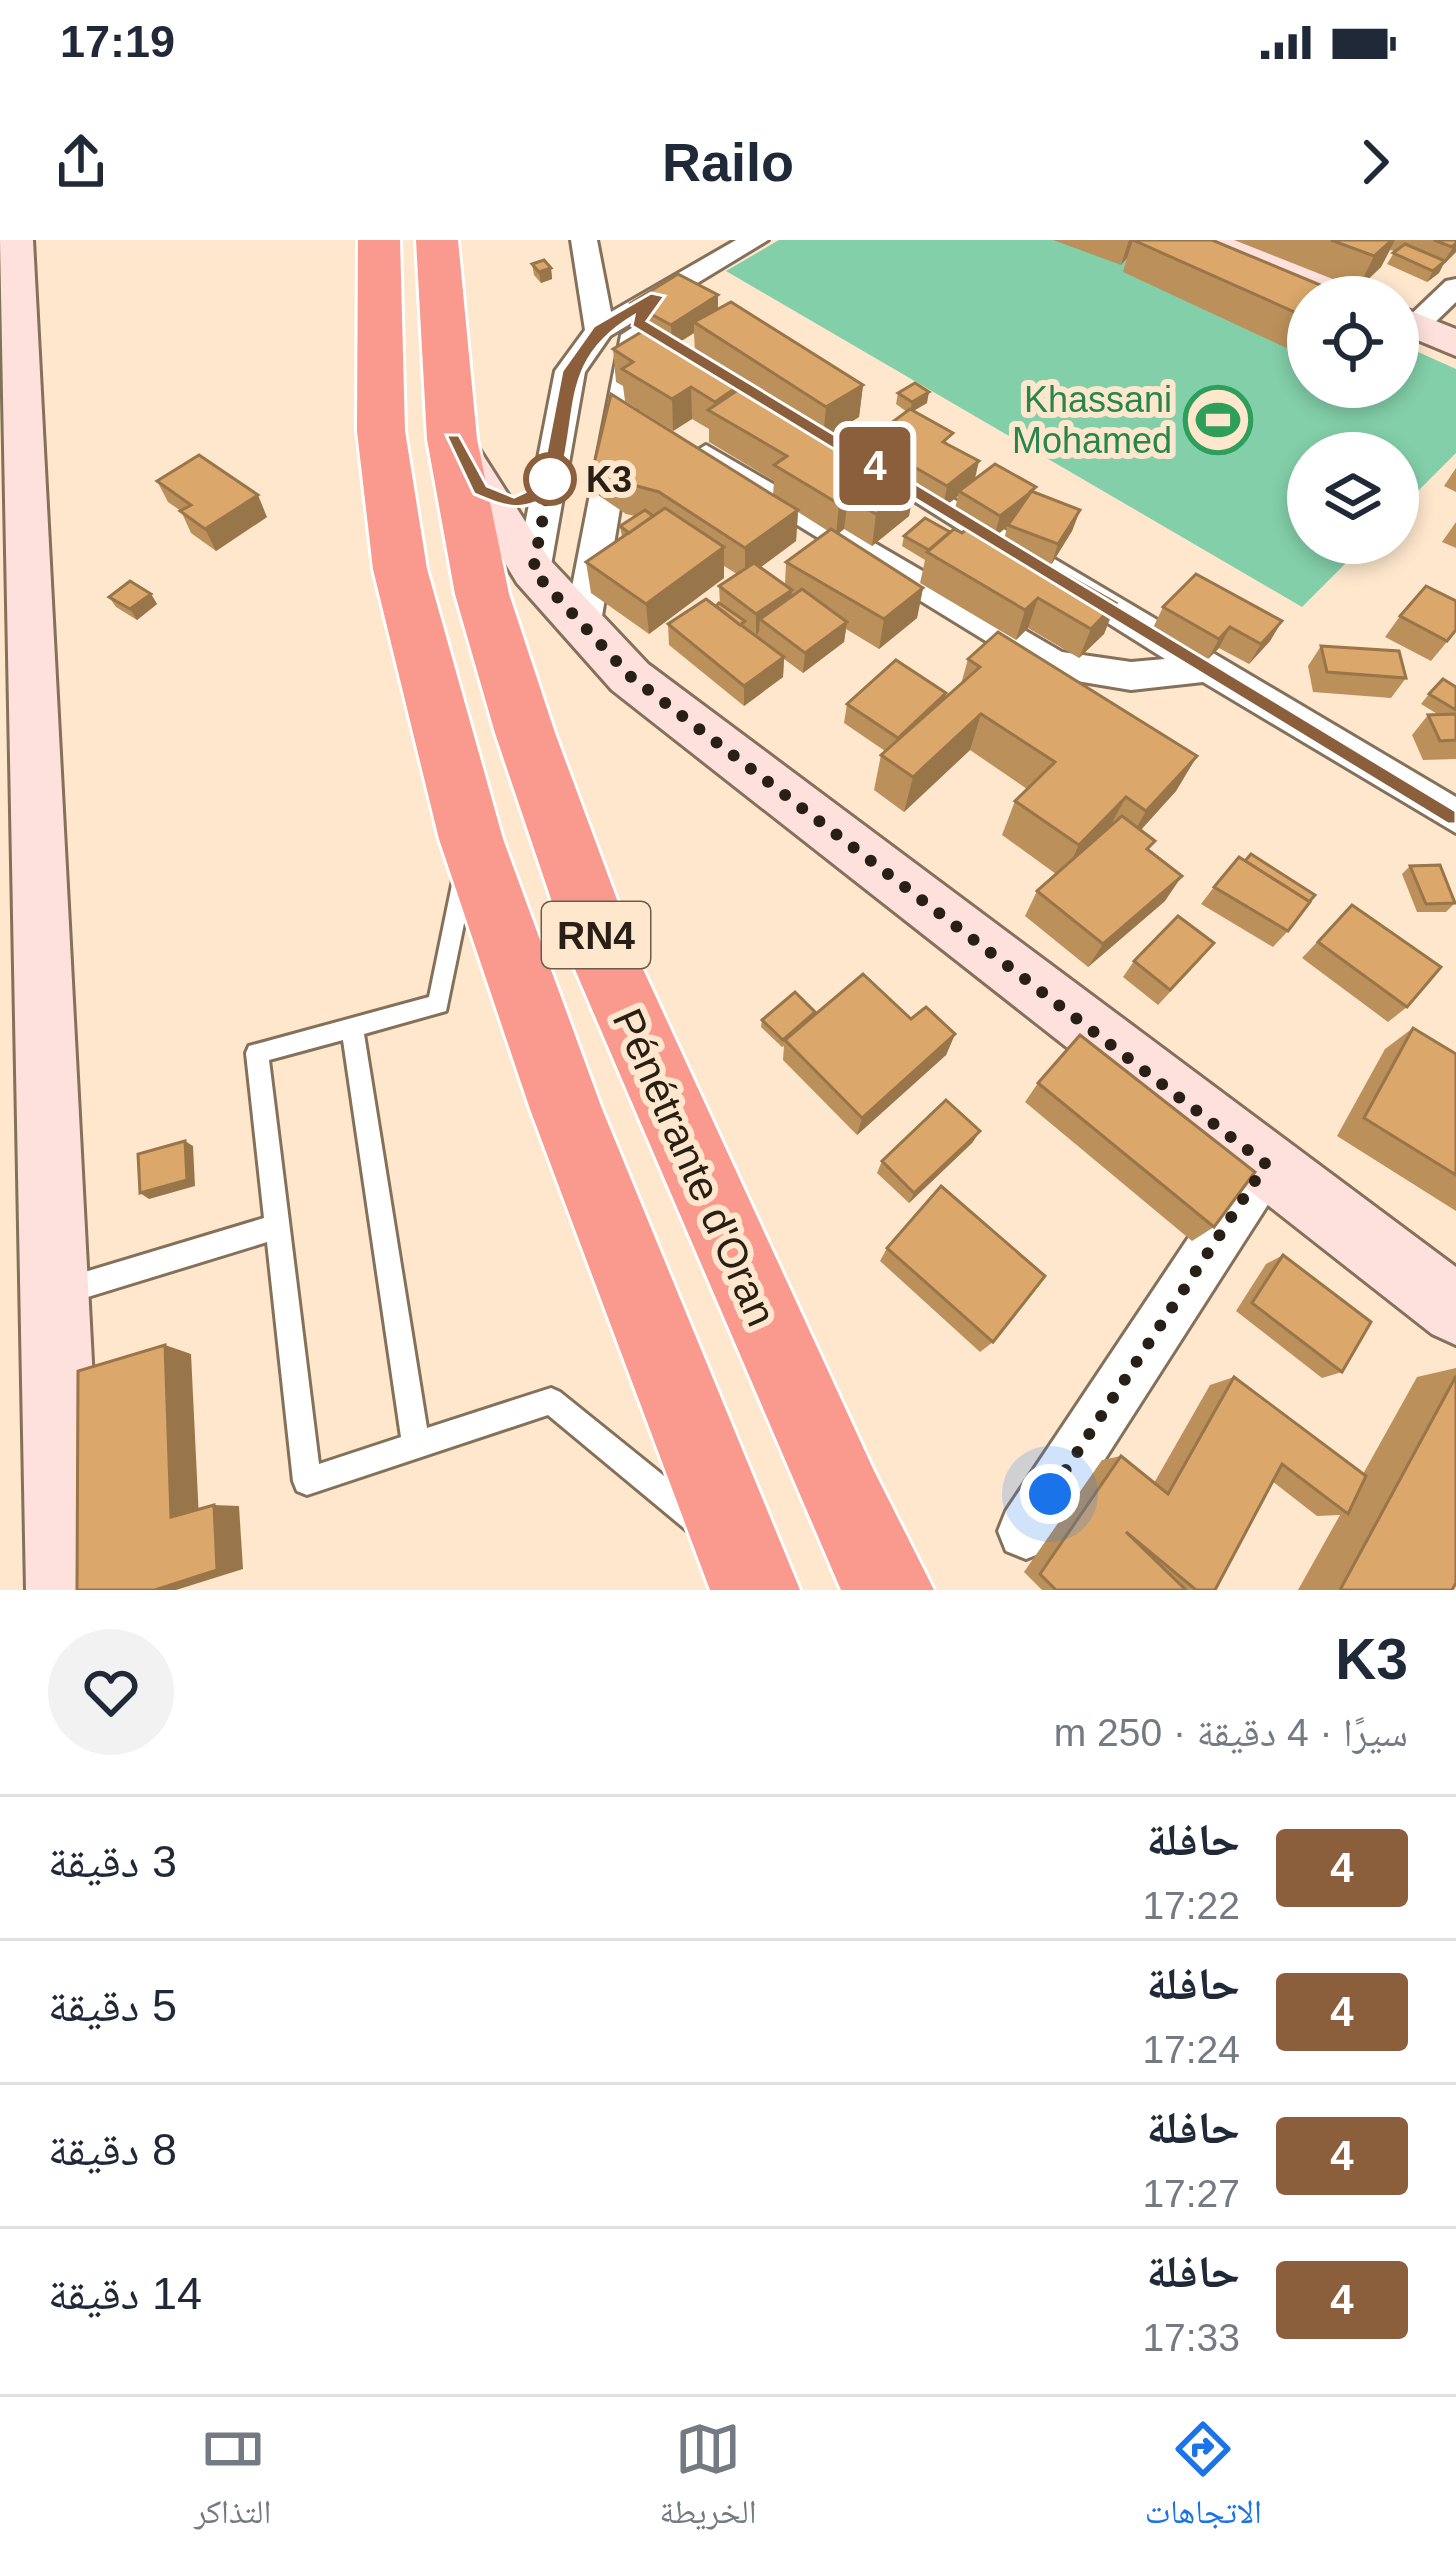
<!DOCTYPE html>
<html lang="ar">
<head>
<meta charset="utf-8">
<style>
	body { margin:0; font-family:Arial,"Noto Naskh Arabic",sans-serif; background:#f2f2f3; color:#1f2937; direction:rtl; height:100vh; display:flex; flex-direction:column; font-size:45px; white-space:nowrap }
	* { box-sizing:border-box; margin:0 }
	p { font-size:39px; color:#747a83 }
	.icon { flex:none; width:66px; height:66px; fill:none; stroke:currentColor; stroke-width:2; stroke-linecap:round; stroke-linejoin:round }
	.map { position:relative; height:1350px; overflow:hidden; direction:ltr }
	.sheet { display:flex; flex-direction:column; background:#fff; flex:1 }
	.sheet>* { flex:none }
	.badge { padding:0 24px; border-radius:9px; font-size:42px; line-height:78px }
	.fabs { position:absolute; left:1287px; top:36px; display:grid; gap:24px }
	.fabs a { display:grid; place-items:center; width:132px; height:132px; border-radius:50%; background:#fff; box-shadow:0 6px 18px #0003; font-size:60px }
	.you { position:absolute; width:60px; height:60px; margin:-30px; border:9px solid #fff; border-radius:50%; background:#1a73e8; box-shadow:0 0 0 18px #1a73e833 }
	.map>.badge { position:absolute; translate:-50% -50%; box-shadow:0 0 0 6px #fff }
	.round { display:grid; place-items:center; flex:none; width:126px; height:126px; border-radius:63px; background:#f2f2f3 }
	.headline { display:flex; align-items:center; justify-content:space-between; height:204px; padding:0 48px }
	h1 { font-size:57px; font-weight:700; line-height:90px }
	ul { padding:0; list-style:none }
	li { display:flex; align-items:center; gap:36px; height:144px; padding:0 48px; border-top:3px solid #e0e1e3 }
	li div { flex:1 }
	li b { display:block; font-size:45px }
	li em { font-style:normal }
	li .badge { min-width:132px; font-weight:700; text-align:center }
	.status { display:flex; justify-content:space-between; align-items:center; height:84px; padding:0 60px; background:#fff; direction:ltr }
	.status svg { height:33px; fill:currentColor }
	header { display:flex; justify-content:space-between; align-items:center; height:156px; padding:0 48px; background:#fff; font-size:54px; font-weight:700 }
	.dock { display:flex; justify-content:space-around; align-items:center; height:168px; border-top:3px solid #e0e1e3; background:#fff; font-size:33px; color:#747a83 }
	.dock a { display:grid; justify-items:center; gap:6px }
	.dock .on { color:#1a73e8 }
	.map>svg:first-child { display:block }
	.green { fill:#83cfa9 }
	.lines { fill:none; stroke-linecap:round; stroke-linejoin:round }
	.lane-casing { stroke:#857059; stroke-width:6 }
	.street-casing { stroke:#857059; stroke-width:6 }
	.secondary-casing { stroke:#857059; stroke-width:6 }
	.highway-casing { stroke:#fff; stroke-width:6 }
	.lane { fill:#fff; fill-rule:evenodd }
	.street { fill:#fff; fill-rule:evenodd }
	.secondary { fill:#fee1dd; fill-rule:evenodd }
	.highway { fill:#fa9a8e; fill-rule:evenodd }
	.wall { fill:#bc905b; fill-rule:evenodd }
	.shaded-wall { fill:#99754a }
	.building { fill:#dba76a; stroke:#99754a; stroke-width:3 }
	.line { fill:#8b5e3c; stroke:#fff; stroke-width:3 }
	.walk { stroke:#282016; stroke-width:12; stroke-dasharray:0 21.6 }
	.stop-dot { fill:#fff; stroke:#8b5e3c; stroke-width:6 }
	.labels { text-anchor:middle; stroke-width:12; stroke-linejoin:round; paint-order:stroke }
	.far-leisure-label { font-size:36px; fill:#27864d; stroke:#fee7cd; text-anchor:end }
	.far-stop-label { font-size:36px; font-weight:bold; fill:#282016; stroke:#fee7cd; text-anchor:start }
	.shield { fill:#fee7cd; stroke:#685c4d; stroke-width:3 }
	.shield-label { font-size:39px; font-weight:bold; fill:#282016 }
	.street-label { font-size:42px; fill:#282016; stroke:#fee7cd }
</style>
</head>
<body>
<div class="status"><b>17:19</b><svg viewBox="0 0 49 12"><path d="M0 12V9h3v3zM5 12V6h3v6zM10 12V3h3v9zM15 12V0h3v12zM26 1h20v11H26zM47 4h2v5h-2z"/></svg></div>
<header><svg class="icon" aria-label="forward" viewBox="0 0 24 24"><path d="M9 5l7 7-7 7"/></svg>Railo<svg class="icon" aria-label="share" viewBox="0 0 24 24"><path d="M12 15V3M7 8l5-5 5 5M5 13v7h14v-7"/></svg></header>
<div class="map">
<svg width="1456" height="1350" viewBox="0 0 1456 1350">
	<rect width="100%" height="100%" fill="#fee7cd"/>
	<path class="green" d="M779 0H1164L1308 64V147H1398V103L1456 129V213L1398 271V213H1308V303H1366L1302 367 726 31Z"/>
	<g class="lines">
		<g class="lane-casing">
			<path id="lane" d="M464 626 471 629 474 635 446 771 364 794 427 1188 551 1148 560 1152 710 1273 714 1283 710 1293 700 1297 690 1293 548 1175 307 1255 297 1251 293 1241 267 1002 65 1064 56 1060 52 1051 56 1042 65 1038 264 978 246 813 249 806 429 757 454 635 457 629ZM343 800 401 1197 319 1224 269 820Z"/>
		</g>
		<g class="street-casing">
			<g id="street">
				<path d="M571 0H597L611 72 736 0H768L610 96 585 132 550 331 533 343 516 331 555 131 585 90Z"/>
				<path d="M1456 39V62L1425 92H1405L1401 86 1405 80 1446 41Z"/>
				<path d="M635 86 649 95 600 388 595 397H569L564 388 621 95Z"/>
				<path d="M706 205 1062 412 1131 422 1165 419 879 239 895 228 906 231 1456 557V593L1203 442 1131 450 1041 435 695 222 690 215Z"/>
				<path d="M1266 901 1283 907 1290 924 1283 941 1046 1311 1026 1319 1006 1311 998 1291 1006 1271 1249 907Z"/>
			</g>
		</g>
		<g class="secondary-casing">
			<g id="secondary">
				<path d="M0 0H33L104 1350H26Z"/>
				<path d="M1201 0H1250L1363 49 1368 57H1317L1206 8Z"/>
				<path d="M1398 66 1456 89V116L1398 92Z"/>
				<path d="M454 189 469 193 549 319 648 424 1456 1027V1105L1432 1094 612 450 517 343 433 203 439 193Z"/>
			</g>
		</g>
		<g class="highway-casing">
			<g id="highway">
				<path d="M358 0H400L405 191 427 329 503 599 602 869 800 1350H710L530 869 439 599 373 329 357 191Z"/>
				<path d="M416 0H458L477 199 509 354 555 493 642 727 874 1231 934 1350H841L574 727 495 493 455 354 427 199Z"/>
			</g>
		</g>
		<use href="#lane" class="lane"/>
		<use href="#street" class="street"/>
		<use href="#secondary" class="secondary"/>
		<use href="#highway" class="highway"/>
	</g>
	<g class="wall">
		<path d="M1053 0H1212L1308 57V118L1123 32 1127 18 1121 25Z"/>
		<path d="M1234 0H1456V12L1443 25 1439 33 1427 42 1387 24 1395 11 1390 10 1381 27 1358 49Z"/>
		<path d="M532 24 551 28 552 39 541 43 534 35Z"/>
		<path d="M718 55V69L863 145 859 177 830 195 866 216 868 200 907 172 896 164 898 153 927 163 913 171 951 206 975 239 1035 253 1080 270 1072 291 1051 325 1116 363 1104 394 1079 418 1028 388 1016 400 920 343 925 320 902 306 904 296 950 292 962 293 973 284 954 273 958 256 943 268 913 250 909 276 872 306 844 289 838 294 923 348 917 378 879 409 846 389 844 402 803 433 784 419 783 437 744 466 669 405 668 384 720 364 719 346 737 334 724 326V338L649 394 591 353 586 322 622 297 620 286 635 276 626 274 598 255 594 224 773 255 774 241 709 202V189L692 179 673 191 625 161 623 146 616 142 613 109 643 91 632 85 631 63ZM694 93 695 114 676 104ZM798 272 828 291 786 322 785 345 761 327 796 301ZM1007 287 1004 300 996 296Z"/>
		<path d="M1456 228V252L1444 246Z"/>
		<path d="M157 241 267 277 216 311 191 293 181 271 168 262Z"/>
		<path d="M1456 282V308L1442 302Z"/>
		<path d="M151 354 157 364 137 380 116 367 109 357Z"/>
		<path d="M1163 367 1282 381 1270 401 1249 424 1219 408 1208 419 1153 388Z"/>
		<path d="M1400 376 1456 391 1431 421 1385 397Z"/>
		<path d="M1321 406 1406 438 1391 458 1313 452 1308 426Z"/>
		<path d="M968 419 1197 516 1176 551 1141 590 1165 661 1088 727 1025 676 1037 651 1056 634 1002 595 1015 561 1027 549 970 510 904 572 874 550 881 515 885 511 844 483 847 464 946 453 945 458 961 444Z"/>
		<path d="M1456 447V519L1423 520 1412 495 1428 475H1439L1421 464 1429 454Z"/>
		<path d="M1410 626 1455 663 1446 672H1417L1402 634Z"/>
		<path d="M1214 647 1288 691 1273 707 1201 664Z"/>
		<path d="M1352 665 1407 767 1388 782 1302 718Z"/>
		<path d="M1201 719 1158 765 1123 737 1134 721Z"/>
		<path d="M815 774 911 779 955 794 946 815 857 895 783 820 784 806 782 807 761 787 762 780Z"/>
		<path d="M1413 788 1454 813 1456 812V971L1337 896 1385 809Z"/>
		<path d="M1038 843 1214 987 1192 1001 1025 862Z"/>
		<path d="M980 891 972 903 909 963 877 933 882 921Z"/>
		<path d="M887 1008 993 1102 980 1112 880 1021Z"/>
		<path d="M1283 1015 1342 1132 1322 1138 1236 1071 1266 1024Z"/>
		<path d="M1456 1128V1343L1452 1350H1298L1340 1275 1317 1276 1272 1241 1215 1350H1042L1024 1332 1102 1220 1121 1216 1154 1243 1210 1145 1234 1137 1363 1234 1417 1137Z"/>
	</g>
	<g class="shaded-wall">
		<path d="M1129 0H1141H1133L1127 18 1121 25Z"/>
		<path d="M1392 0H1395L1381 27 1358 49 1374 16Z"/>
		<path d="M1456 3V12L1443 25 1439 33 1427 42 1433 31 1442 24Z"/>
		<path d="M551 28 552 39 541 43 539 32Z"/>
		<path d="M718 55V77L694 82V93L672 107 671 85Z"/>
		<path d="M863 145 859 177 823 199 826 167Z"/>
		<path d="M691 147 692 179 673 191 672 159Z"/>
		<path d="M929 152 927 163 910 173 912 162Z"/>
		<path d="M979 221 974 243 959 251 958 256 943 268 947 246Z"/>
		<path d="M915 244 909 276 872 306 876 274Z"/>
		<path d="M1031 252 1024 273 994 297 1000 276Z"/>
		<path d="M258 255 267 277 216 311 205 289Z"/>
		<path d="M848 258 844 289 836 296 839 264Z"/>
		<path d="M798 270 796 301 745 339V308Z"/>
		<path d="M1080 270 1072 291 1051 325 1058 304Z"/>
		<path d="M724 307V338L649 394 646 364Z"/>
		<path d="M923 348 917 378 879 409 884 379Z"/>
		<path d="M792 350 790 371 760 379 759 392 756 395V374Z"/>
		<path d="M151 354 157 364 137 380 130 369Z"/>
		<path d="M1038 358 1028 388 1016 400 1025 370Z"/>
		<path d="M1116 363 1104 394 1079 418 1091 389Z"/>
		<path d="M1282 381 1270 401 1249 424 1261 404Z"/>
		<path d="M847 382 844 402 803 433 805 413Z"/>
		<path d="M1230 387 1219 408 1208 419 1219 399Z"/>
		<path d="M784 417 783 437 744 466V446Z"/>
		<path d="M946 453 941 472 894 517 898 498Z"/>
		<path d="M981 474 970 510 904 572 913 537Z"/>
		<path d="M1197 516 1176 551 1127 605 1146 571Z"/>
		<path d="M1126 557 1107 592 1063 638 1079 605Z"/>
		<path d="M1182 636 1165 661 1088 727 1103 704Z"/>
		<path d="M955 794 946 815 857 895 862 878Z"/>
		<path d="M980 891 972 903 909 963 914 953Z"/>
		<path d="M185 901 193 906 195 946 149 959 140 953Z"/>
		<path d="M165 1105 191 1114 199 1279 171 1277Z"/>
		<path d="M214 1265 239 1266 243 1329 176 1350H155Z"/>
	</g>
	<g class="building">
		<path d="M1133 0H1212L1349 57H1308V78Z"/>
		<path d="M1331 0H1392L1374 16Z"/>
		<path d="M1434 0H1456V3L1452 7Z"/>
		<path d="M1405 4 1445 21 1433 31 1393 13Z"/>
		<path d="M544 20 551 28 539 32 532 24Z"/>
		<path d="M678 34 718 55 671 85 631 63Z"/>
		<path d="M731 62 863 145 826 167 694 82Z"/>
		<path d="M648 88 743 143 715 162 691 147 672 159 622 129 633 122 613 109Z"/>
		<path d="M915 143 929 152 912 162 898 153Z"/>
		<path d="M744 146 915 244 876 274 848 258 839 264 774 225 787 216 708 170Z"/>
		<path d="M611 154 768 252 798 270 745 308 659 252 622 242 594 224Z"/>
		<path d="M910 169 953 193 943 202 979 221 947 246 868 200Z"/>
		<path d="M199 215 258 255 205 289 180 271 191 265 157 241Z"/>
		<path d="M995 224 1036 247 1031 251 1080 270 1058 304 1008 285 1031 252 1000 276 959 251Z"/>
		<path d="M665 268 724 307 646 364 586 322Z"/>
		<path d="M645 270 653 276 629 293 620 286Z"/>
		<path d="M925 278 950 292 929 310 904 296Z"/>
		<path d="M974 283 1116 363 1091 389 1038 358 1025 370 927 312 954 289 962 293Z"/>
		<path d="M831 289 923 348 884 379 786 322Z"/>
		<path d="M754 323 792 350 756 374 719 346Z"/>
		<path d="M1196 334 1282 381 1261 404 1230 387 1219 399 1163 367Z"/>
		<path d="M130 341 151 354 130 369 109 357Z"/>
		<path d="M1426 346 1456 361V390L1447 401 1400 376Z"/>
		<path d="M802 349 847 382 805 413 760 379Z"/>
		<path d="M706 359 784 417 744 446 668 384Z"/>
		<path d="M719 363 745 381 740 385 716 366Z"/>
		<path d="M998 392 1197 516 1146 571 1126 557 1079 605 1015 561 1055 522 981 474 913 537 881 515 980 427 968 419Z"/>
		<path d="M1321 406 1399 411 1406 438 1327 432Z"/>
		<path d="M896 420 946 453 898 498 847 464Z"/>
		<path d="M1443 439 1456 447V470L1429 454Z"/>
		<path d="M1456 474V500L1440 501 1428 475Z"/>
		<path d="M1122 576 1155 601 1147 609 1182 636 1103 704 1037 651Z"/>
		<path d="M1251 614 1315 655 1309 662 1245 621Z"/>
		<path d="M1239 617 1310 662 1288 691 1214 647Z"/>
		<path d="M1440 625 1455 663 1426 664 1410 626Z"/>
		<path d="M1352 665 1441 727 1407 767 1318 702Z"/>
		<path d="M1178 676 1214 703 1170 750 1134 721Z"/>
		<path d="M863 734 911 779 926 767 955 794 862 878 785 800Z"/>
		<path d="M795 752 815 772 783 800 762 780Z"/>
		<path d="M1413 788 1456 814V935L1364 878Z"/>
		<path d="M1080 795 1255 932 1214 987 1038 843Z"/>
		<path d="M946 860 980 891 914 953 882 921Z"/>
		<path d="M185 901 187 940 140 953 138 914Z"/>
		<path d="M941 946 1045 1036 993 1102 887 1008Z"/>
		<path d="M1283 1015 1371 1082 1342 1132 1252 1063Z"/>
		<path d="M165 1105 171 1277 214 1265 217 1330 155 1350H77L78 1131Z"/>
		<path d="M1456 1136V1343L1452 1350H1340Z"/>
		<path d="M1234 1137 1366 1236 1348 1274 1282 1224 1215 1350H1196L1126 1292 1186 1350H1056L1040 1334 1121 1216 1168 1254Z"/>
	</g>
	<path class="line" d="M651 53 665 56 647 81 1456 571V584H1448L632 86 634 76C555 123 583 180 555 252 524 274 507 268 474 254L446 195H459L487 246 514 257 540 245 562 131 594 86Z"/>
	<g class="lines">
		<path class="walk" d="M550 239 533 331 630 436 1266 924 1050 1254"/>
	</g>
	<defs>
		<g id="stadium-ring" transform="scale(3.45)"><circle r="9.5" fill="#fee7cd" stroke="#2e9e5b" stroke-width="1.5"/><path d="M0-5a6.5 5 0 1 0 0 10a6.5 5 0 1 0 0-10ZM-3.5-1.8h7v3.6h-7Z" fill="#2e9e5b"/></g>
	</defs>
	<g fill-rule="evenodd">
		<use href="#stadium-ring" x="1218" y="180"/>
	</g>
	<circle class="stop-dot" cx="550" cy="239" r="24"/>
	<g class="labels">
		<g class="far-leisure-label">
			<text x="1172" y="172">Khassani<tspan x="1172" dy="41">Mohamed</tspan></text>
		</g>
		<g class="far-stop-label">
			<text x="586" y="252">K3</text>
		</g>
		<rect class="shield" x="542" y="662" width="108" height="66" rx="9"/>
		<g class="shield-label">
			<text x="596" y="709">RN4</text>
		</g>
		<g class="street-label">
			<text transform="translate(695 927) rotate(66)" y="15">Pénétrante d'Oran</text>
		</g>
	</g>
</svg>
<div class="fabs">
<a><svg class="icon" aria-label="locate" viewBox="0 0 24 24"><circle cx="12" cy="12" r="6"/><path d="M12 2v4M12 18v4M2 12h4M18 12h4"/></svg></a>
<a><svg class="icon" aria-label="layers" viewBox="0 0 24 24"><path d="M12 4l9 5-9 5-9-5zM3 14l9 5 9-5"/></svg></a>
</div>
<div class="you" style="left:1050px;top:1254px"></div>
<b class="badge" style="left:875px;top:226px;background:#8b5e3c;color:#fff">4</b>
</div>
<section class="sheet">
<div class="headline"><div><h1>K3</h1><p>سيرًا · 4 دقيقة · 250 m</p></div><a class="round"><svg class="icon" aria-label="heart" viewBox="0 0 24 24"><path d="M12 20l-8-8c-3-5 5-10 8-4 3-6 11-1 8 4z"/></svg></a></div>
<ul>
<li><span class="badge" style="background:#8b5e3c;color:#fff">4</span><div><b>حافلة</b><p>17:22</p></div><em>3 دقيقة</em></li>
<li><span class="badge" style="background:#8b5e3c;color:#fff">4</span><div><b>حافلة</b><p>17:24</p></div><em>5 دقيقة</em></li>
<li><span class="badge" style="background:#8b5e3c;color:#fff">4</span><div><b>حافلة</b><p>17:27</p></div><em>8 دقيقة</em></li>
<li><span class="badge" style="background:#8b5e3c;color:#fff">4</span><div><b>حافلة</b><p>17:33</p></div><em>14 دقيقة</em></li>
</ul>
</section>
<nav class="dock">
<a class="on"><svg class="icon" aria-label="directions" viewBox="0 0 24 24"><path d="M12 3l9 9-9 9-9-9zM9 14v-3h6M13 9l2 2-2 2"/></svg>الاتجاهات</a>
<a><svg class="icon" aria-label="map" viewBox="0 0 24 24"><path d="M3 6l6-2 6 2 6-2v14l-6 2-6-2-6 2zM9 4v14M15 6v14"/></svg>الخريطة</a>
<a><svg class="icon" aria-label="tickets" viewBox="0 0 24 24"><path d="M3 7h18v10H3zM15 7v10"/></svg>التذاكر</a>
</nav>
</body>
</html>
